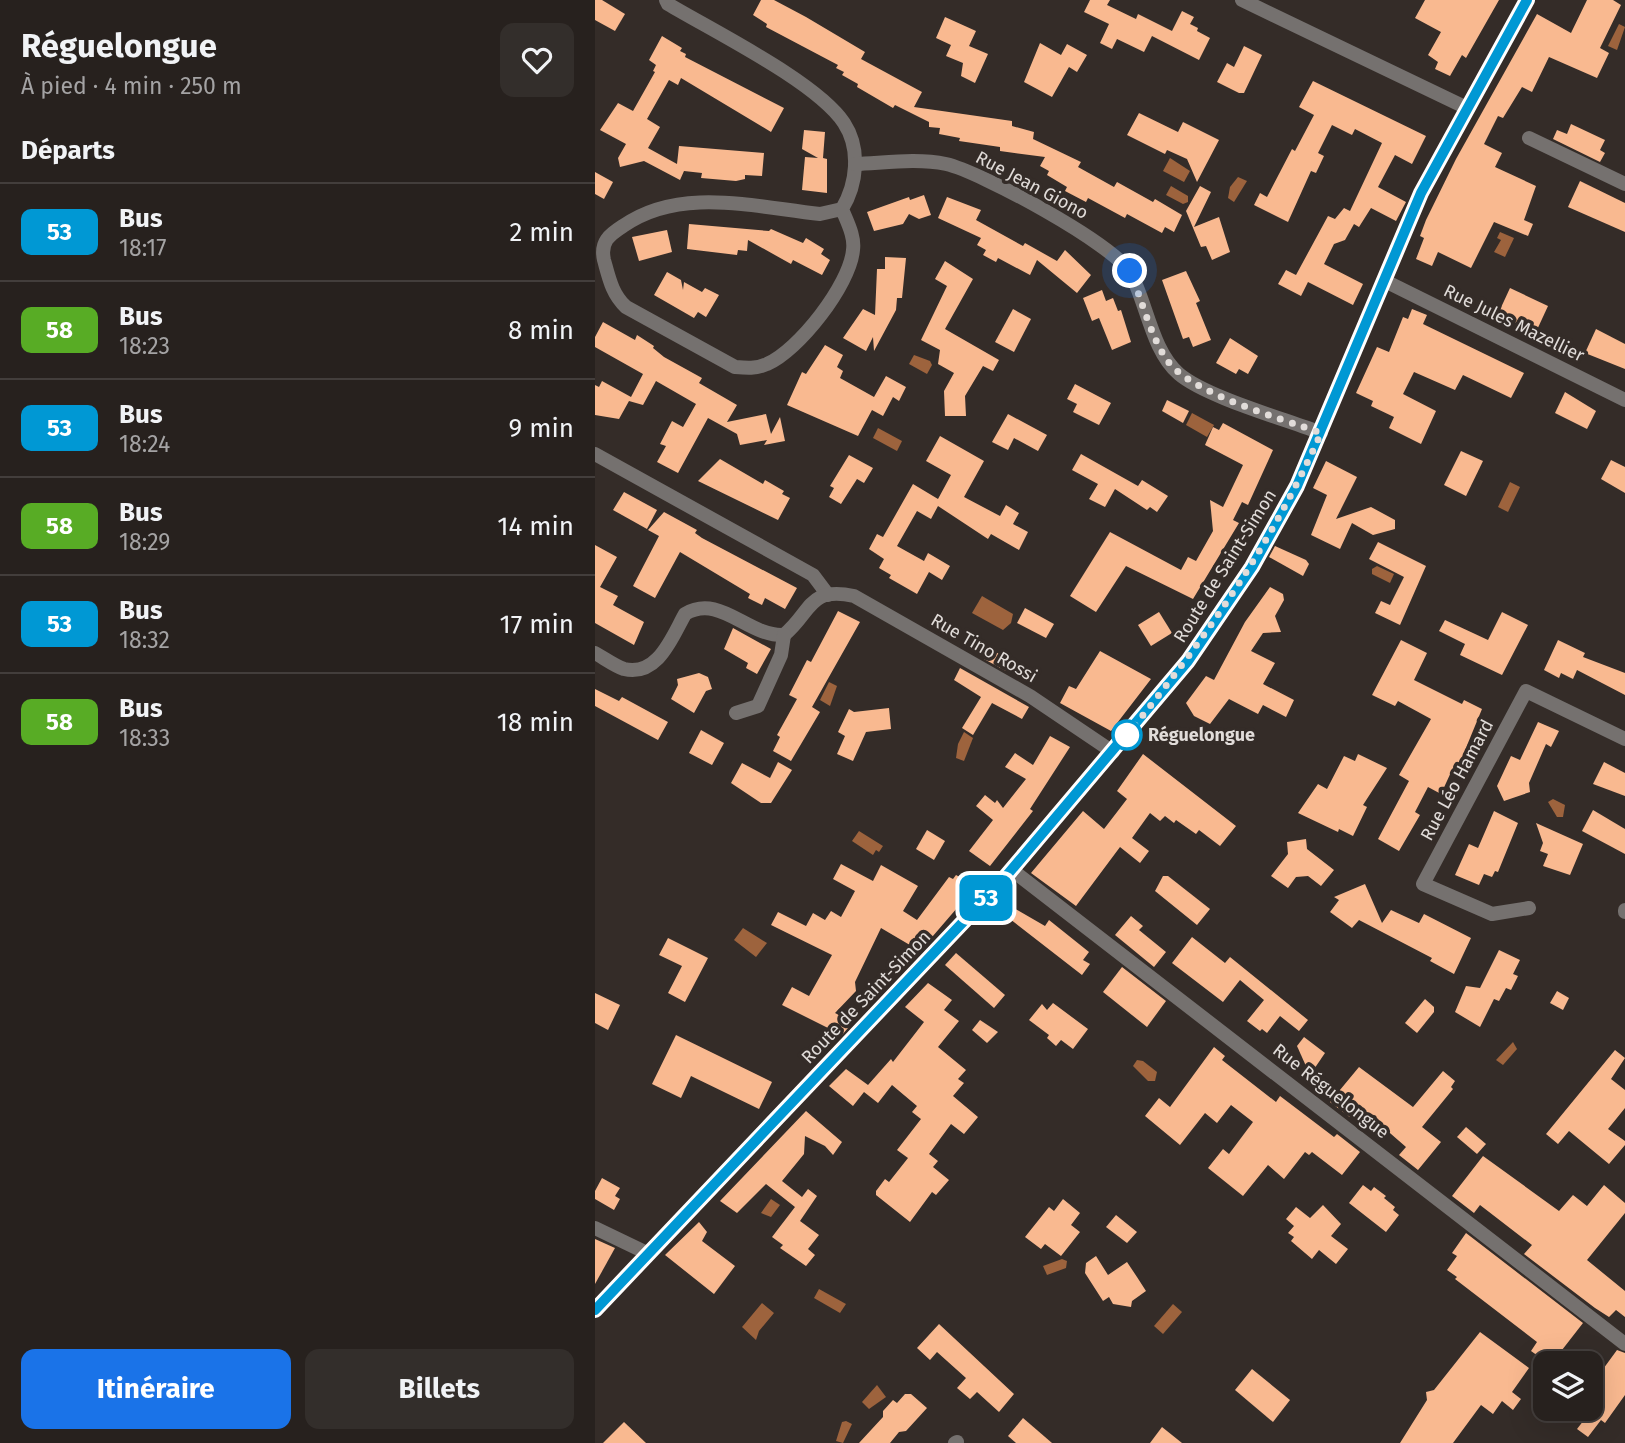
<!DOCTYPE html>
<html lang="fr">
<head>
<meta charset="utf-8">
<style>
	body { margin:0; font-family:"Fira Sans",sans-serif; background:#332e2b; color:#f1f3f6; height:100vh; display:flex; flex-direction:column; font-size:26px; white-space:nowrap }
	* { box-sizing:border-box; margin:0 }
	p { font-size:23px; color:#a4a3a4 }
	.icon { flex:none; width:38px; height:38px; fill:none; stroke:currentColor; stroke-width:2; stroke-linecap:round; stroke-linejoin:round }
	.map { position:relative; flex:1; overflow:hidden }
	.drawer { display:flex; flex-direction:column; background:#27211e; width:595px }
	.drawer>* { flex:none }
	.badge { padding:0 14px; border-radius:10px; font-size:24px; line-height:46px }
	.fabs { position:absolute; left:938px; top:1351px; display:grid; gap:14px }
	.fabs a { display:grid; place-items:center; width:70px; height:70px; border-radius:14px; background:#27211e; box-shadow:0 7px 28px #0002,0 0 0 2px #433e3c; font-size:35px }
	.you { position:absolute; width:35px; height:35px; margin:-18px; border:5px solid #fff; border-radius:50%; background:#1a73e8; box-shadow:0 0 0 10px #1a73e833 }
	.map>.badge { position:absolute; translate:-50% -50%; box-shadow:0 0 0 4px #fff }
	h2 { padding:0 21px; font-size:26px; line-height:63px }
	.round { display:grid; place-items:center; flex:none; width:74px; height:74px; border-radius:14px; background:#332e2b }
	.head { display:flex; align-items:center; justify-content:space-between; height:119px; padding:0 21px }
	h1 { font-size:33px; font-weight:700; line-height:52px }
	.action { display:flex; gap:14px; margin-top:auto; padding:14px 21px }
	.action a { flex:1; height:80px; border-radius:14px; background:#1a73e8; color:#fff; font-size:28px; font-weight:700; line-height:80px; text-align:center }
	.action a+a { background:#332e2b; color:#f1f3f6 }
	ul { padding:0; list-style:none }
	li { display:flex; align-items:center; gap:21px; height:98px; padding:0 21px; border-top:2px solid #433e3c }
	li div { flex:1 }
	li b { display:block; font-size:26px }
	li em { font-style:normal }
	li .badge { min-width:77px; font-weight:700; text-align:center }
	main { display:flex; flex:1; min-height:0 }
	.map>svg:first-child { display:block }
	.water { fill:#9d633d }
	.building { fill:#f9b990 }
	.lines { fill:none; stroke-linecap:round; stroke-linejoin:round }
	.street { stroke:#75716f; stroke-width:14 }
	.secondary { stroke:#9d9793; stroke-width:14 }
	.line-casing { stroke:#fff; stroke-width:16 }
	.line { stroke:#0098d4; stroke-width:10 }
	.walk { stroke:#e1dcd9; stroke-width:7; stroke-dasharray:0 12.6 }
	.stop-dot { fill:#fff; stroke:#0098d4; stroke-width:3.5 }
	.labels { text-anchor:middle; stroke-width:7; stroke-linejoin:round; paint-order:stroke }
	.street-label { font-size:18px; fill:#e1dcd9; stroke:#342c28 }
	.stop-label { font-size:18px; font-weight:bold; fill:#e1dcd9; stroke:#342c28; text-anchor:start }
</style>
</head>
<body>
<main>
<section class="drawer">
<div class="head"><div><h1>Réguelongue</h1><p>À pied · 4 min · 250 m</p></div><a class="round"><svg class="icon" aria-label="heart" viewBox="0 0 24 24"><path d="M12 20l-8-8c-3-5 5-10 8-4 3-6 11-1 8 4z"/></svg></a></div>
<h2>Départs</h2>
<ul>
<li><span class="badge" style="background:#0098d4;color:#fff">53</span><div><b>Bus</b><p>18:17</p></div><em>2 min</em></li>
<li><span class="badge" style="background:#58ac25;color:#fff">58</span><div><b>Bus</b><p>18:23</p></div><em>8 min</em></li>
<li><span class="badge" style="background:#0098d4;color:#fff">53</span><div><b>Bus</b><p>18:24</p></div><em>9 min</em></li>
<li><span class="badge" style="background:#58ac25;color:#fff">58</span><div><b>Bus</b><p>18:29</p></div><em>14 min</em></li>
<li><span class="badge" style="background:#0098d4;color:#fff">53</span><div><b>Bus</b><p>18:32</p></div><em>17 min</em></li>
<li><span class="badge" style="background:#58ac25;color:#fff">58</span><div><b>Bus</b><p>18:33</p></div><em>18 min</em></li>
</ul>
<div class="action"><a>Itinéraire</a><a>Billets</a></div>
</section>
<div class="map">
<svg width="1030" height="1443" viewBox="0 0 1030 1443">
	<rect width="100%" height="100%" fill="#342c28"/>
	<g class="water">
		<path d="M1024 24 1030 27 1022 50 1013 46Z"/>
		<path d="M575 158 595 171 589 182 568 171Z"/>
		<path d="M643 177 652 181 639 202 633 198 635 187Z"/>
		<path d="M576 186 593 196V202L588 204 571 195Z"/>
		<path d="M905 232 919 238 910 257 899 252 906 240 902 238Z"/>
		<path d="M319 355 335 361 337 365 332 374 314 364Z"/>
		<path d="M597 413 619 425 612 437 591 425Z"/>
		<path d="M283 428 307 441 302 451 278 438Z"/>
		<path d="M915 482 925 487 913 512 903 507Z"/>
		<path d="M782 566 799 574 795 583 777 574V569Z"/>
		<path d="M387 596 418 614 416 623 408 630 377 613Z"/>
		<path d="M234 682 242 686 235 706 225 700Z"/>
		<path d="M369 732 378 738 369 761 361 758 363 744Z"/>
		<path d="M958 799 970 805 968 817H962L953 802Z"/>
		<path d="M264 831 288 846 284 852 281 850 278 855 257 841Z"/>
		<path d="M148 928 172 943 161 957 139 940Z"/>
		<path d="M918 1042 922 1049 908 1065 901 1060Z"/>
		<path d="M542 1060 548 1061 562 1072 560 1081H553L538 1066Z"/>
		<path d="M176 1199 185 1205 176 1217 166 1213Z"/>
		<path d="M467 1259 472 1261 471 1268 452 1275 448 1266Z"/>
		<path d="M224 1289 251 1304 245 1313 219 1298Z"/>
		<path d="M167 1303 179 1313 164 1331 161 1340 147 1327Z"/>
		<path d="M578 1304 587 1312 568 1334 559 1326Z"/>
		<path d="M282 1385 291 1397 274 1409 267 1402Z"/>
		<path d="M251 1421 257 1424 248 1443 241 1441 247 1422Z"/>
	</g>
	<g class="building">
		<path d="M0 0H7L30 14 20 31 0 20Z"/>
		<path d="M166 0H179L211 17 270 52 266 59 327 92 319 107 417 121V126L439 132 438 139 486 162 483 167 519 187 522 182 558 202 560 199 587 215 579 232 570 227 567 233 532 214 530 218 493 198 491 202 470 191 472 187 452 175 454 171 445 166 450 157 405 151V147L364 141 365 138 344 134 345 128 334 127V122L300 105 298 108 262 87 263 84 247 75 249 72 241 68 243 65 171 27 172 24 158 15Z"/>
		<path d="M495 0H515L512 5 541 19 543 14 577 31 587 11 599 17 595 24 603 28 602 31 615 38 604 60 557 36 549 52 522 39 517 49 505 43 514 24 489 12Z"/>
		<path d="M830 0H904L871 58 867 55 855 76 840 69 843 62 833 55 846 32 820 18Z"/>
		<path d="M992 0H1018L1026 5 1005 48 1014 53 1002 78 954 57 937 92 927 87 908 118 903 116 889 144 907 153 900 167 941 186 929 220 938 224 933 236 899 222 876 268 843 252 837 266 821 259 829 238 825 236 831 220 861 159 942 14 976 33Z"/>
		<path d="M350 17 381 31 374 46 393 54 380 83 366 76 368 63 351 56 356 45 341 38Z"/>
		<path d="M67 36 87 48 85 51 91 54 90 57 189 108 176 132 86 78 83 85 74 80 52 119 65 127 53 148 82 164 84 146 169 153 167 176 150 175V179L141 181 106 178 107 173 89 171 85 180 49 161 25 167 23 158 31 144 5 130 23 103 38 111 60 72 58 71 61 65 54 60Z"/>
		<path d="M445 43 466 55 472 44 492 55 482 72 474 67 457 97 429 82Z"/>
		<path d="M649 46 667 55 649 93H644L622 82 632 63 639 67Z"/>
		<path d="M718 81 831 136 817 164 800 155 783 187 811 202 801 221 776 208 764 227 759 224 750 240 739 244 729 264 768 284 758 305 713 282 706 296 683 284 691 270 701 275 733 216 740 219 749 208 755 211 787 143 760 129 757 135 737 125 723 153 729 156 721 173 716 171 693 222 659 205 665 193 672 197 697 149 700 151 719 115 704 107Z"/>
		<path d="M544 113 583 132 588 122 624 140 602 182 592 159 572 150 570 154 532 135Z"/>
		<path d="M976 124 1010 140 1005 150 1010 153 1005 162 958 139 962 130 972 134Z"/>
		<path d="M209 130 230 132 228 158 232 159V193L207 190 210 157 223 158 207 149Z"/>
		<path d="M0 172 18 182 9 199 0 194Z"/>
		<path d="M985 181 1030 203V232L973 207Z"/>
		<path d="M605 186 616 192 599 227 624 217 635 252 617 260 611 246 606 247 591 211Z"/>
		<path d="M329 195 336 215 324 219 314 214 308 224 279 231 272 212 314 197 315 200Z"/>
		<path d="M352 197 386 210 381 220 428 246 430 243 462 261 470 250 496 275 482 293 442 260 435 275 403 258 401 262 388 255 391 250 382 245 386 238 343 218Z"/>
		<path d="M94 224 174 231 176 229 208 243 211 238 229 249 226 254 235 260 227 275 198 260 196 264 153 240 152 251 143 250 142 255 92 249Z"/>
		<path d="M72 230 77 252 44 261 37 237Z"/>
		<path d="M290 257 311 258 307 298H302L301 310 279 351 278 337 271 351 248 338 268 309 280 315 282 269H290Z"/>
		<path d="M350 261 378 279 350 329 404 360 398 371 388 366 370 396 371 416H350L349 391 359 373 343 364 345 350 326 340 352 286 340 279Z"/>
		<path d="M591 271 605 301 601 303 616 340 598 347 594 337 588 339 567 280Z"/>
		<path d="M72 272 86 280 88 290 89 282 107 292 110 288 124 295 111 317 103 312 99 318 59 295Z"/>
		<path d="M915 288 953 306 941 332 903 314Z"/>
		<path d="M507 290 511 301 518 298 523 311 526 310 536 342 517 350 504 318 497 321 488 298Z"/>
		<path d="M418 309 436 319 419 352 400 342Z"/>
		<path d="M817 309 832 315 828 324 929 373 916 398 868 375 860 390 819 372 808 394 841 411 826 444 794 428 799 417 776 406 778 401 761 393 782 347 794 352 808 317 813 319Z"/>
		<path d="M8 322 40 340 42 335 59 346 58 348 69 357 107 378 104 383 142 405 132 422 171 414 176 434 185 417 190 441 169 445 172 440 145 445 142 434 113 418 83 473 62 462 71 446 65 444 77 421 88 427 101 404 61 381 48 405 34 401 24 419 0 415V385L4 387 7 381 36 397 48 374 0 347V337Z"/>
		<path d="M1001 329 1030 344V369L990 353Z"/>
		<path d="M635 338 663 356 653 374 644 369 641 374 621 363Z"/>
		<path d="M230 345 248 355 242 367 248 371 245 378 279 397 291 376 311 387 304 401 298 397 288 416 277 410 263 436 192 405 207 372 211 374Z"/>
		<path d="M480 384 516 403 504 425 478 412 482 404 472 399Z"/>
		<path d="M970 392 1001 411 992 429 960 413Z"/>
		<path d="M572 400 594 411 588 423 567 411Z"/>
		<path d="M413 414 452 435 443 451 419 438 413 450 397 442Z"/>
		<path d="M628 423 678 450 653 505 647 502 638 520 644 523 598 599 531 566 501 612 475 596 515 532 586 570 593 557 601 561 618 531 615 500 628 507 648 465 610 445 618 427 624 430Z"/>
		<path d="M345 436 389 461 369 497 405 516 411 505 424 513 418 524 433 532 424 550 396 534 393 539 343 506 336 519 322 511 302 546 329 561 333 553 355 566 347 580 334 572 322 594 294 578 296 575 284 568 289 559 274 549 282 534 288 537 318 484 343 499 356 475 331 461Z"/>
		<path d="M866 451 888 461 871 496 849 485Z"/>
		<path d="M486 454 543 486 547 480 573 496 562 512 555 507 552 510 520 489 510 507 494 499 503 484 477 470Z"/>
		<path d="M254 455 278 468 269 483 262 479 246 504 234 497 239 488 235 486Z"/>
		<path d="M125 459 168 484 170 480 189 491 187 494 195 498 183 520 103 481Z"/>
		<path d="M1016 460 1030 467V493L1006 479Z"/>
		<path d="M731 461 762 477 741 519 776 507 800 520V529L778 535 757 523 745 549 716 535 732 495 718 488Z"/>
		<path d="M29 492 62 510 52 529 18 510Z"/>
		<path d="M69 512 102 530 100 533 107 538 202 588 190 609 170 598 167 605 153 598 155 594 85 552 60 598 38 586 64 536 53 530Z"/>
		<path d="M783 542 831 566 805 625 780 613 786 601 795 605 809 577 774 559Z"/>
		<path d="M0 545 22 557 5 587 23 596 18 605 49 622 39 645 0 623Z"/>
		<path d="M680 546 711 560 714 564 708 576 674 557Z"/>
		<path d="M675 587 688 594 689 600 680 616 686 632 668 633 656 651 680 663 668 684 699 700 691 717 668 705 663 714 634 699 615 724 599 716 591 703 611 676 619 680 650 622Z"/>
		<path d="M430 608 459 624 451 638 422 623Z"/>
		<path d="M243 611 265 622 217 707 225 712 196 761 178 751 185 737 182 735 202 699 194 695 212 660 216 662Z"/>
		<path d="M564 612 577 633 556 646 543 625Z"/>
		<path d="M907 612 933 625 907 675 865 655 870 644 844 631 850 620 893 640Z"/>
		<path d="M138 628 176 649 162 674 151 668 153 663 129 649Z"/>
		<path d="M806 640 832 653 819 680 867 704 869 700 887 709 861 772 857 770 846 794 833 787 820 812 825 815 804 851 783 839 814 781 804 775 836 719 803 701 800 706 777 695Z"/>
		<path d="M963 640 990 653 988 657 1030 673V695L982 670 978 679 966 673 964 678 949 670Z"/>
		<path d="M395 649 417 661 411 671 389 659Z"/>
		<path d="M505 651 556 679 516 731 465 703 474 686 481 689Z"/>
		<path d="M365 668 434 707 427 719 397 703 378 735 367 728 386 697 359 680Z"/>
		<path d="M104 673 113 677 117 689 111 691 99 713 76 699 83 685 82 679Z"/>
		<path d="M0 689 24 701 27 697 73 722 63 740 0 706Z"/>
		<path d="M294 708 296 729 271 732 258 761 242 754 250 736 243 732 254 709 259 712Z"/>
		<path d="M943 722 964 731 956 747 951 744 934 783 935 792 909 801 902 786 916 756 925 760Z"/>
		<path d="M106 730 129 743 117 765 94 753Z"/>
		<path d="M455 736 475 747 435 809 438 811 395 866 374 851 398 820 381 806 390 795 400 803 402 800 408 808 431 779 410 767 420 753 438 765Z"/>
		<path d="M548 754 641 826 625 846 604 830 601 834 581 820 579 823 570 816 565 821 555 813 537 838 554 851 545 863 525 847 481 906 436 873 488 811 509 829 532 799 522 791Z"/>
		<path d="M763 754 792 768 768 805 772 807 758 836 744 829 743 832 703 813 723 784 732 789 749 756 760 761Z"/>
		<path d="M183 762 197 770 176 803H166L136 783 147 763 175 778Z"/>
		<path d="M1009 762 1030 773V796L998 784Z"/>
		<path d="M998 810 1030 829V854L987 831Z"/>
		<path d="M899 811 923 823 903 872 900 871 897 877 889 874 884 885 860 875 874 844 883 848Z"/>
		<path d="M941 823 988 844 975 875 948 866 953 854 945 851 948 843Z"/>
		<path d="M332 830 350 841 339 860 321 849Z"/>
		<path d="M711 839 712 849 739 870 726 886 713 876 701 877 693 888 676 876 693 854 692 842Z"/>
		<path d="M246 864 278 881 286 865 323 886 308 911 322 920 354 877 358 879 361 875 381 886 325 951 286 928 260 982 261 991 240 1013 258 1022 247 1035 187 1005 197 987 214 996 237 955 176 925 183 912 211 926 218 913 230 920 236 911 246 917 260 891 238 879Z"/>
		<path d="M568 876H573L615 909 602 925 560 891Z"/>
		<path d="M770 884 787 923 796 910 824 923 829 914 876 938 859 974 835 961 837 958 764 920 757 928 735 912 744 900 739 897Z"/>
		<path d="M403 899 450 926 454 920 494 952 488 960 495 964 487 975 397 905Z"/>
		<path d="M536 916 548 926 544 930 571 952 559 967 520 935Z"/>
		<path d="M597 937 630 963 635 957 713 1020 704 1031 685 1016 672 1033 667 1029 665 1031 652 1021 669 1000 645 980 628 1002 577 963Z"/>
		<path d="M73 938 113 958 90 1002 73 993 87 966 64 955Z"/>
		<path d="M904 950 925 960 918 974 923 976 916 990 911 988 904 1001 899 999 885 1027 860 1012 871 986 885 988Z"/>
		<path d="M361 953 410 995 399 1008 350 965Z"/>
		<path d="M527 967 571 1001 552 1027 508 992Z"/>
		<path d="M333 983 357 1000 349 1010 364 1021 343 1047 371 1070 363 1079 369 1083 358 1096 383 1117 369 1134 356 1124 334 1154 343 1161 338 1167 354 1180 341 1195 337 1192 315 1222 281 1195V1191L290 1179 294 1182 313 1158 302 1150 326 1119 317 1112 322 1106 297 1085 283 1103 269 1092 258 1106 234 1086 251 1069 273 1085 296 1059 298 1062 329 1022 310 1007Z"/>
		<path d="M962 991 974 998 968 1010 955 1003Z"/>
		<path d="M0 993 25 1005 13 1030 0 1023Z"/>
		<path d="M830 999 839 1007V1012L822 1033 810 1023Z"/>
		<path d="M458 1003 493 1029 478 1049 466 1040 461 1046 452 1038 454 1035 434 1020 447 1004 452 1010Z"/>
		<path d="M385 1020 403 1032 392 1043 377 1030Z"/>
		<path d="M81 1035 177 1082 164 1109 96 1076 86 1098 57 1084Z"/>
		<path d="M709 1037 730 1053 715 1075 702 1046Z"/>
		<path d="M619 1047 630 1056 627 1060 681 1102 685 1096 739 1137 742 1134 765 1152 747 1175 717 1152 714 1155 710 1152 689 1179 673 1165 648 1196 613 1168 628 1149 634 1154 658 1122 636 1105 622 1123 610 1113 585 1145 550 1116 564 1098 575 1107Z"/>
		<path d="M1020 1050 1030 1058 1016 1079 1030 1090V1108L1013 1129 1030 1141V1145L1014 1164 974 1131 963 1144 951 1134Z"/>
		<path d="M764 1067 818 1107 848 1071 860 1081 856 1087 858 1089 827 1127 846 1142 823 1170 804 1155 811 1147 765 1107 756 1118 735 1102Z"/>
		<path d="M211 1111 247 1142 238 1155 230 1146 210 1136 209 1154 187 1181 207 1197 213 1189 222 1196 205 1221 224 1235 213 1249 220 1255 211 1266 185 1248 188 1245 177 1237 200 1207 171 1184 142 1213 125 1201Z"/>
		<path d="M871 1127 891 1144 882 1154 862 1137Z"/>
		<path d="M888 1156 964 1211 978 1195 992 1206 1009 1185 1030 1203V1213L992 1260 1030 1291V1317L1021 1310 1014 1317 1000 1308 929 1254 937 1245 885 1205 879 1213 857 1196Z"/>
		<path d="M7 1178 25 1188 20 1196 25 1199 19 1210 0 1199V1191Z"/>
		<path d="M768 1185 776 1191 779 1187 791 1196 789 1198 800 1207 798 1210 804 1215 791 1232 754 1203Z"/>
		<path d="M468 1199 485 1213 476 1225 485 1232 466 1256 450 1244 446 1249 430 1237 454 1207 459 1211Z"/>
		<path d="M728 1205 746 1224 736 1236 753 1249 741 1264 724 1250 717 1259 696 1241 699 1237 693 1233 699 1226 691 1219 701 1207 715 1218Z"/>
		<path d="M521 1215 542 1232 532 1243 511 1227Z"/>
		<path d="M104 1222 112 1232 107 1241 140 1266 119 1294 70 1255Z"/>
		<path d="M871 1233 988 1323 967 1350 986 1363H953L936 1351 942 1342 860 1279 862 1277 852 1270 862 1256 857 1253Z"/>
		<path d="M0 1239 20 1248 0 1284Z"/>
		<path d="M501 1256 513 1275 532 1262 542 1277 551 1291 537 1301 536 1307 518 1304 514 1297 508 1301 490 1273 491 1263Z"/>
		<path d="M344 1324 419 1394 404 1412 382 1392 375 1399 362 1388 371 1378 342 1352 335 1360 322 1348Z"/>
		<path d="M885 1332 934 1368 917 1392 926 1399 918 1410 907 1401 898 1414 886 1405 858 1443H805L832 1400 831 1392 839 1390Z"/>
		<path d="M1022 1350 1030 1353V1395L1010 1423 1006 1420 993 1437 982 1429 996 1411V1370L1003 1376Z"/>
		<path d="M657 1369 695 1400 678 1422 640 1390Z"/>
		<path d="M310 1394H316L332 1408 311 1431 304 1432 295 1443H264L288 1417V1411L298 1400 302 1403Z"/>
		<path d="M428 1418 457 1443H421L413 1436Z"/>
		<path d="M29 1422 51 1443H8Z"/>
		<path d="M567 1427 587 1443H555Z"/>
	</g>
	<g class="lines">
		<g class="street">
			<path d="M71 0 73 4C118 31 222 82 249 123 266 149 262 184 247 209 252 222 260 236 258 250 255 285 203 351 172 364 161 369 151 368 140 367L31 307C17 294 14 278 9 260 5 242 14 235 28 226 85 186 159 207 225 214L247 209"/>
			<path d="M647 0 872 108"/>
			<path d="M934 138 1030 184"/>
			<path d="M260 164C289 163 322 158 351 164 384 171 521 245 536 274 552 304 557 351 584 374 611 397 690 419 726 433"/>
			<path d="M790 281 1030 400"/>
			<path d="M0 454 218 575 233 595"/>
			<path d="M0 653C9 658 20 666 29 669 63 677 77 637 90 614 125 593 153 637 189 635 217 612 213 586 259 596L435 696 518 752"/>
			<path d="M141 713 163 706 186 655 189 635"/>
			<path d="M417 870 1030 1344"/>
			<path d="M934 908 897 914 828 884 931 691 1030 739"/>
			<path d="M1030 910V912"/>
			<path d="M0 1228 52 1253"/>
			<path d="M360 1443 362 1442"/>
		</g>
		<path class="secondary" d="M0 1310 407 881 593 661 657 567 702 486 826 193 932 0"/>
	</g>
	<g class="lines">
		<g class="line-casing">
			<path id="line" d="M0 1310 407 881 593 661 657 567 702 486 826 193 932 0"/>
		</g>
		<use href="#line" class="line"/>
		<path class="walk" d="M532 735C610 639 675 547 726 433 685 418 596 394 572 360 556 338 546 297 535 271"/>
	</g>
	<circle class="stop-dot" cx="532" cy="735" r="14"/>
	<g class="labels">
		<g class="street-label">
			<text transform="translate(437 185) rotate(28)" y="6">Rue Jean Giono</text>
			<text transform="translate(919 323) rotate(26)" y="6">Rue Jules Mazellier</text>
			<text transform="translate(630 566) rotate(-58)" y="6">Route de Saint-Simon</text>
			<text transform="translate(389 648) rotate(30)" y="6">Rue Tino Rossi</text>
			<text transform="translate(862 780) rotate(-62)" y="6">Rue Léo Hamard</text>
			<text transform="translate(271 997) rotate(-46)" y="6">Route de Saint-Simon</text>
			<text transform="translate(736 1091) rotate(38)" y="6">Rue Réguelongue</text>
		</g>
		<g class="stop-label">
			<text x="553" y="741">Réguelongue</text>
		</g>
	</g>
</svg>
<div class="fabs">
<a><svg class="icon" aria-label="layers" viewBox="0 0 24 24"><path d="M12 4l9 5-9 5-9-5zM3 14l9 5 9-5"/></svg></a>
</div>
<div class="you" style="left:535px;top:271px"></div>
<b class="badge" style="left:391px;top:898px;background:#0098d4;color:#fff">53</b>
</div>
</main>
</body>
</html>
